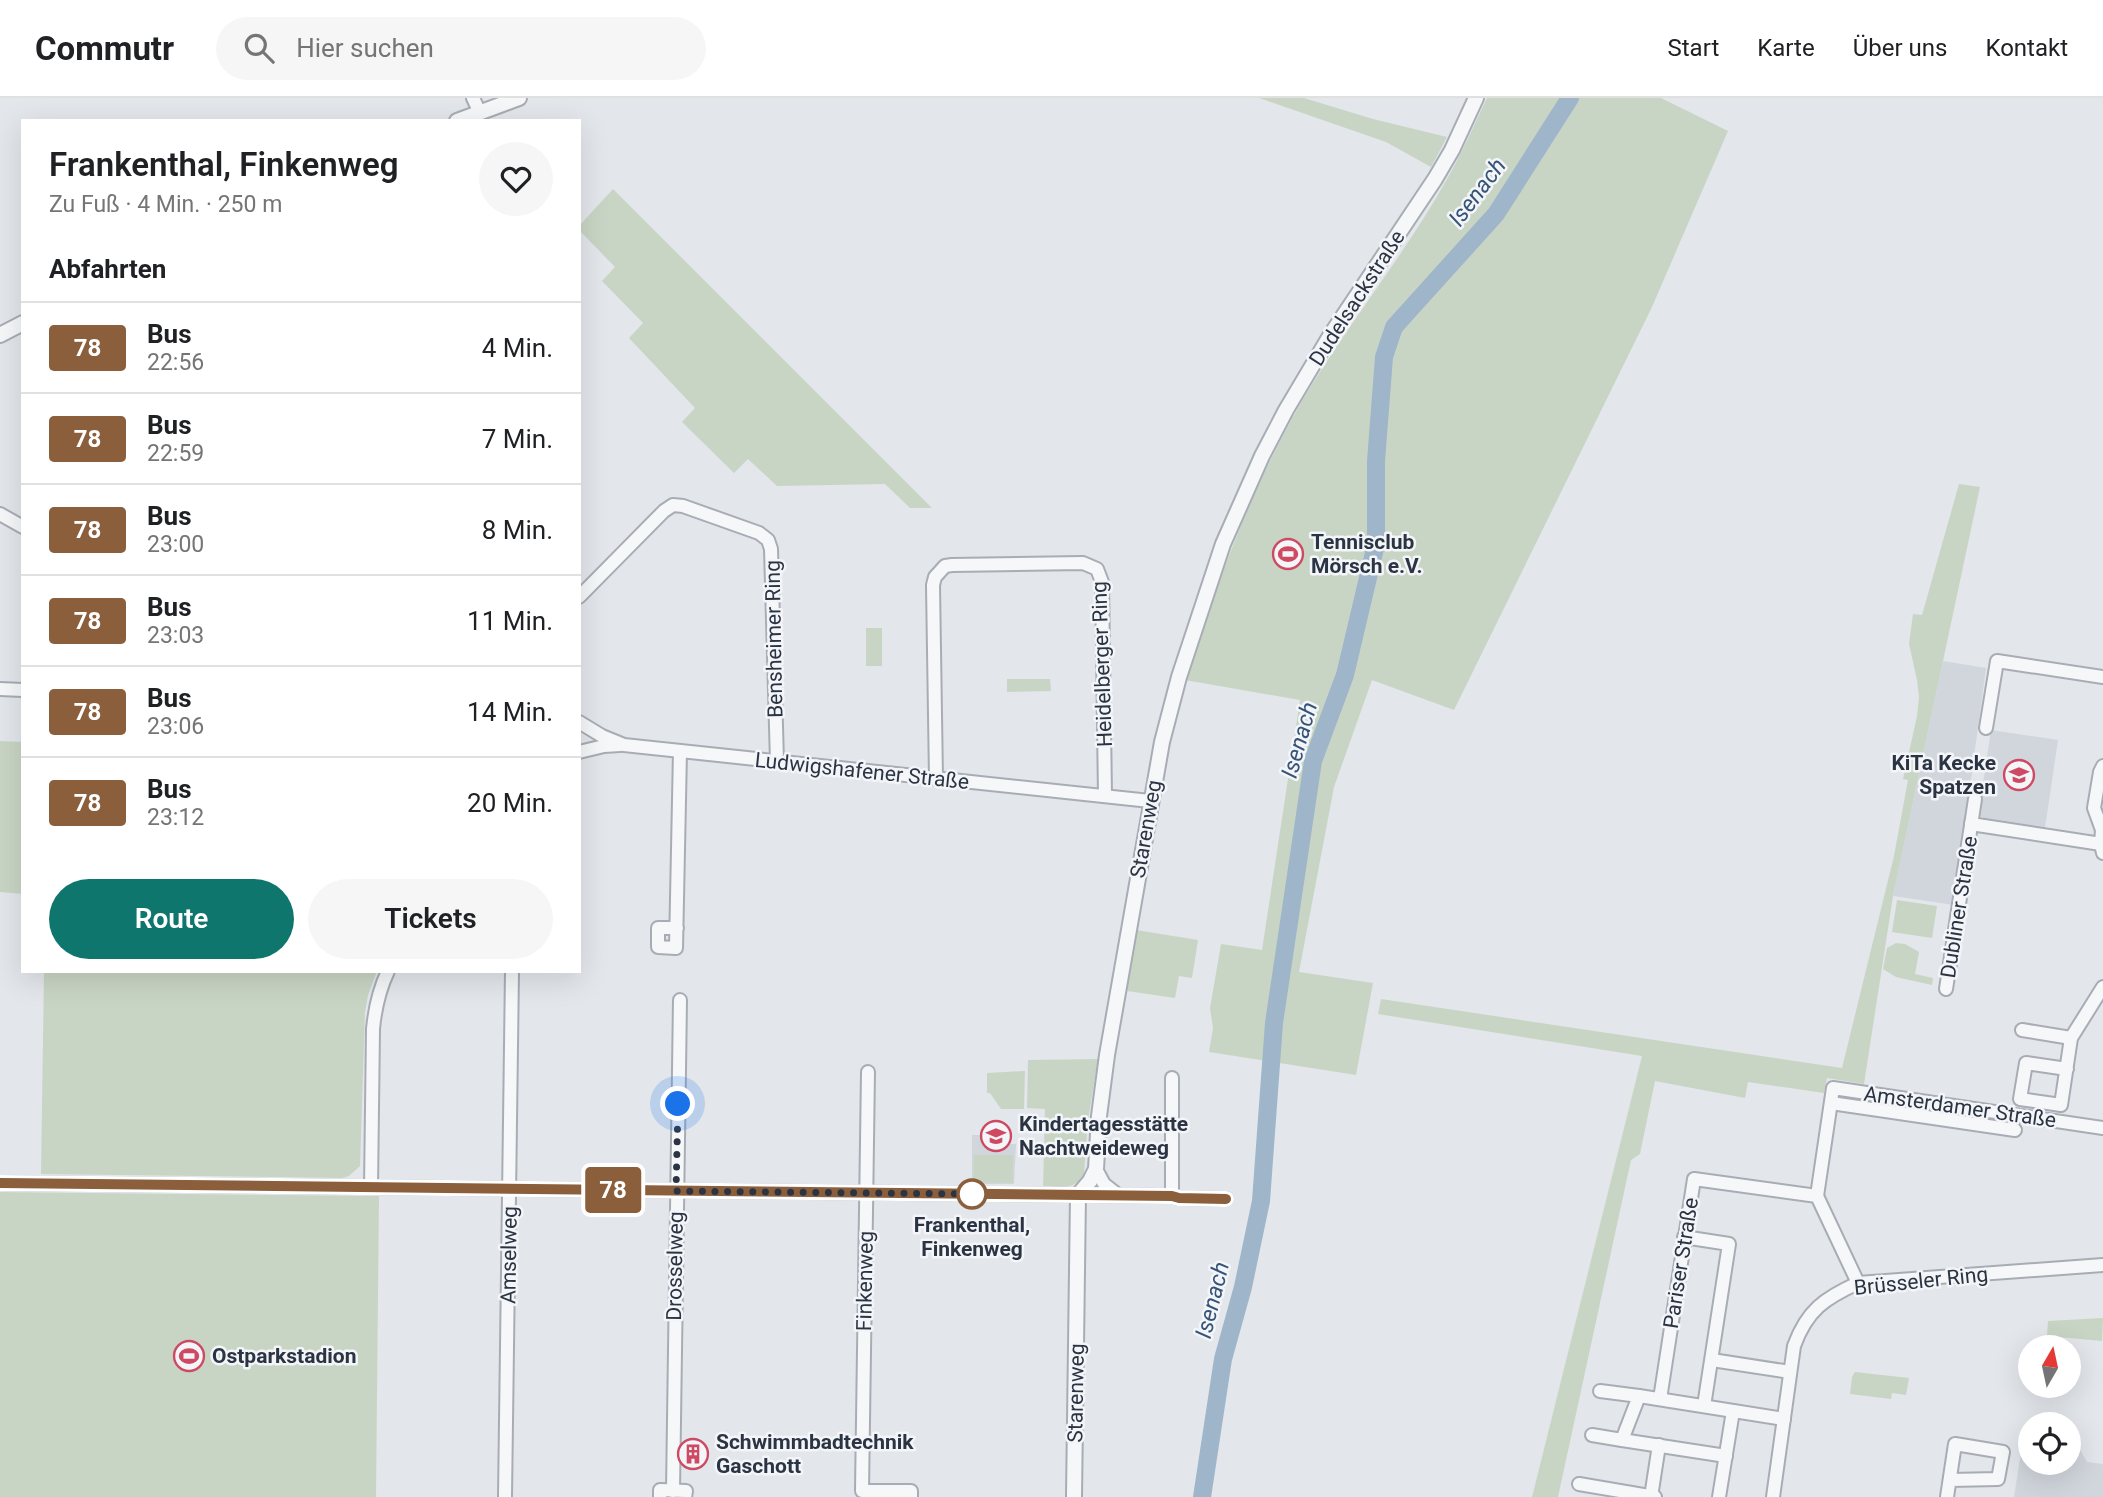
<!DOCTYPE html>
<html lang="de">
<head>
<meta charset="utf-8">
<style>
	body { margin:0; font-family:Roboto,sans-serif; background:#f6f6f6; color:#202124; height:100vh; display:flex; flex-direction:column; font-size:26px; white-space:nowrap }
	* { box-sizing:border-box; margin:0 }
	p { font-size:23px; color:#757577 }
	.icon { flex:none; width:38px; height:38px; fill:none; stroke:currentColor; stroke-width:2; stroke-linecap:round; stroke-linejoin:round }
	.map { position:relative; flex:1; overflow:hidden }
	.drawer { position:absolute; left:21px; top:21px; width:560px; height:854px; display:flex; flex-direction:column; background:#fff; border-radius:0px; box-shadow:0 7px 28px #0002 }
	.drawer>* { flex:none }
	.badge { padding:0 14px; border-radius:5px; font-size:24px; line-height:46px }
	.needle { width:46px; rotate:9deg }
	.controls { position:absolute; left:2018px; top:1237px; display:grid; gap:14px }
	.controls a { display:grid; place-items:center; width:63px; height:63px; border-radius:50%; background:#fff; box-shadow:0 7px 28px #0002; font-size:35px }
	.you { position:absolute; width:35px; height:35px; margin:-18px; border:5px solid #fff; border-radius:50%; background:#1a73e8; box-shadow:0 0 0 10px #1a73e833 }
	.map>.badge { position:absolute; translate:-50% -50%; box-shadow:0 0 0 4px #fff }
	h2 { padding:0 28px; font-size:26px; line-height:63px }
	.round { display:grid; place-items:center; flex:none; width:74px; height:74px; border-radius:37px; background:#f6f6f6 }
	.head { display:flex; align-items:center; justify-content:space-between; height:119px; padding:0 28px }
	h1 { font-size:33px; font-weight:600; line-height:52px }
	.action { display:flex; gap:14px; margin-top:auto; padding:14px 28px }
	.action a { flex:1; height:80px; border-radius:42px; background:#0f766e; color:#fff; font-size:28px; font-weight:600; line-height:80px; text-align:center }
	.action a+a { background:#f6f6f6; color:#202124 }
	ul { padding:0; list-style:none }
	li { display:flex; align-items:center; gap:21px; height:91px; padding:0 28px; border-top:2px solid #e0e0e0 }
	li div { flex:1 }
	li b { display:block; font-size:26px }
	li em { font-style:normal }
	li .badge { min-width:77px; font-weight:700; text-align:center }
	header { display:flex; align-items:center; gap:42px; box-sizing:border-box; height:98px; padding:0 35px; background:#fff; border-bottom:2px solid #e0e0e0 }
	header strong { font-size:33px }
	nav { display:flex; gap:38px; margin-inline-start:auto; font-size:24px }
	.search { width:490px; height:63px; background:#f6f6f6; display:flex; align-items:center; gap:18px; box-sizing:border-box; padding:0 24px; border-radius:38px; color:#757577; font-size:26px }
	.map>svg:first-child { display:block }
	.built { fill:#d1d6dd }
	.green { fill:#c9d5c4 }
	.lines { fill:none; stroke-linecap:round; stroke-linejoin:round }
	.river { stroke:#9fb5ca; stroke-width:18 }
	.minor-casing { stroke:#a8adb5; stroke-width:16 }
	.tertiary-casing { stroke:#a8adb5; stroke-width:18 }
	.minor { stroke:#f6f7f9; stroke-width:12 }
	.tertiary { stroke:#f6f7f9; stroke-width:14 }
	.line-casing { stroke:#fff; stroke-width:16 }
	.line { stroke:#8b5e3c; stroke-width:10 }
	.walk { stroke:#2b3443; stroke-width:7; stroke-dasharray:0 12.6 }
	.stop-dot { fill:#fff; stroke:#8b5e3c; stroke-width:3.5 }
	.labels { text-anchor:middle; stroke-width:5; stroke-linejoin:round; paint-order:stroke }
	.street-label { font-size:21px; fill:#2b3443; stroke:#f3f5f8 }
	.poi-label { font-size:21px; font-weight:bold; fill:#2b3443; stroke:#f3f5f8; text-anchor:start }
	.stop-label { font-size:21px; font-weight:bold; fill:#2b3443; stroke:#f3f5f8 }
	.water-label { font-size:23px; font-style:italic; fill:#355477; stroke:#f3f5f8 }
</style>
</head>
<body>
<header>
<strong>Commutr</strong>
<div class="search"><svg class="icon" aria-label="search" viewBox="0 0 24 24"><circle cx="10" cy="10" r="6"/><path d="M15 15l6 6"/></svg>Hier suchen</div>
<nav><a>Start</a><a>Karte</a><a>Über uns</a><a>Kontakt</a></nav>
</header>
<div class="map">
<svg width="2103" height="1399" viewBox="0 0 2103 1399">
	<rect width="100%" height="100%" fill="#e3e6eb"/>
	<g class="built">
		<path d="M1943 563 1986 570 1954 807 1893 798Z"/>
		<path d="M1991 632 2058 642 2045 730 1986 721 1980 718 1979 712Z"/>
		<path d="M972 1037H985V1043H1003V1046H1016L1014 1086H972Z"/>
		<path d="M2023 1342 2030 1343V1365H2068L2069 1349 2073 1350 2077 1346 2087 1364 2103 1366V1399H2014Z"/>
	</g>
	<g class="green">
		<path d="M1259 0H1304L1373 21 1447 39 1431 69 1386 44Z"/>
		<path d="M1487 0H1661L1728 33 1652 209 1454 612 1372 582 1334 689 1299 874 1373 885 1356 977 1209 954 1213 930 1210 910 1221 846 1262 852 1300 602 1185 582C1217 485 1251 391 1302 303 1347 227 1404 158 1447 81 1462 55 1474 27 1487 0Z"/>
		<path d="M613 91 932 410H910L885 386 777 388 748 361 734 375 682 324 695 310 629 240 643 225 602 183 615 169 579 132V128Z"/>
		<path d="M1959 386 1980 389 1893 798 1864 986 1827 980 1824 995 1748 984 1745 1000 1655 983 1640 1056 1631 1062 1558 1399H1532L1642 958 1378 916 1381 901 1842 970 1894 758 1908 682 1903 681 1917 618 1919 599 1917 582 1909 546 1913 516 1922 517Z"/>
		<rect x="866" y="530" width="16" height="38"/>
		<path d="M1007 581H1050L1051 593 1007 594Z"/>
		<path d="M0 643 23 644V796L0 794Z"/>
		<path d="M1897 802 1937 808 1932 840 1892 834Z"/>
		<path d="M1136 832 1198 842 1192 880 1179 878 1175 900 1127 893Z"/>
		<path d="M1896 845 1905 846 1919 854 1915 876 1933 880 1932 887 1896 879 1883 871 1887 850Z"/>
		<path d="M44 873H377L368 897 365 915 360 1068 349 1078 342 1080 41 1076Z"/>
		<path d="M1098 961 1088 1022 1084 1076C1075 1093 1060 1089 1043 1088L1045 1011 1027 1010 1028 962Z"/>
		<path d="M1025 973 1024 1011H1001L990 995H987V975Z"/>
		<path d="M974 1057H1013V1085L973 1084Z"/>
		<path d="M0 1094 379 1098 376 1399H0Z"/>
		<path d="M2103 1220 2102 1243 2047 1238 2048 1223Z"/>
		<path d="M1855 1274 1909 1280 1906 1297 1892 1295 1891 1301 1850 1296 1852 1279Z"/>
	</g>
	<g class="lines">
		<path class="river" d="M1202 1399 1223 1261 1243 1189 1261 1103 1274 925 1313 663 1345 577 1376 446V363L1384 259 1394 229 1496 116 1570 0"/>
		<g class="minor-casing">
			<g id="minor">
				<path d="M473 0 480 15"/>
				<path d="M0 416 23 429"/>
				<path d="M579 499 664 413 673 407 683 408 759 435 768 442 771 451 777 664"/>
				<path d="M0 591 23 592"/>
				<path d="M579 624 602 638 624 647 1150 703"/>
				<path d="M1986 630 1997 563 2103 579"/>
				<path d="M579 654 604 648 620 647"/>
				<path d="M2103 668 2100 674 2094 710 2102 732 2101 746 2103 755"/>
				<path d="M936 681 933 487 935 479 945 468 952 467 1083 465 1097 471 1102 484 1105 698"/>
				<path d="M1971 726 2101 746"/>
				<path d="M677 830H658V849L676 850 680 653"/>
				<path d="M1946 891 1975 701"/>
				<path d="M2022 932 2071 940"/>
				<path d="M2067 971 2026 965 2020 1001 2061 1007 2071 940 2103 889"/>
				<path d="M868 974 862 1393H911V1399"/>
				<path d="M1831 1005 2015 1032"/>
				<path d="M1096 1071 1104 1086 1118 1097"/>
				<path d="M0 1085 1172 1098 1179 1100 1226 1101"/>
				<path d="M371 1089 373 931C375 910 379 892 388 873"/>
				<path d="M1172 1098V980"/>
				<path d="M1817 1098 1833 990 2103 1030"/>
				<path d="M1684 1139 1729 1146 1704 1308"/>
				<path d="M1712 1262 1790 1274"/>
				<path d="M1639 1298 1784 1321"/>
				<path d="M1660 1301 1694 1081 1817 1098 1858 1185"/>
				<path d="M1592 1337 1622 1342 1639 1298 1600 1293"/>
				<path d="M1622 1342 1726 1358"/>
				<path d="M1579 1386 1655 1399"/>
				<path d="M673 1393 680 902"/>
				<path d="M505 1399 512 873"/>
				<path d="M660 1399V1392L686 1393 685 1399"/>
				<path d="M1651 1399 1659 1347"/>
				<path d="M1719 1399 1733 1313"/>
				<path d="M1773 1399 1794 1248C1807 1212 1825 1200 1858 1185L2103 1167"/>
				<path d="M1947 1399 1955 1346 2003 1354 1998 1381 1950 1382"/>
			</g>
		</g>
		<g class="tertiary-casing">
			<g id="tertiary">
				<path d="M457 23 519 0"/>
				<path d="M0 237 23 225"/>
				<path d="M1074 1399 1078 1097 1090 1083 1096 1071 1099 1018 1107 957 1162 644 1179 579 1223 446 1262 358 1286 312 1330 238 1435 81 1452 52 1476 0"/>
			</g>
		</g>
		<use href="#minor" class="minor"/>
		<use href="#tertiary" class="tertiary"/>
	</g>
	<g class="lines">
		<g class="line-casing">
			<path id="line" d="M0 1085 1172 1098 1179 1100 1226 1101"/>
		</g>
		<use href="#line" class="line"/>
		<path class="walk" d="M678 1006 676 1093 972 1096"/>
	</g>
	<defs>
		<g id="stadium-ring" transform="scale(1.575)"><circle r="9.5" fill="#f3f5f8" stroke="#ce4a62" stroke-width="1.5"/><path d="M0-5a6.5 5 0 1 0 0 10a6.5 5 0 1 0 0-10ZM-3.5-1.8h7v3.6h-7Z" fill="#ce4a62"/></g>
		<g id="school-ring" transform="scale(1.575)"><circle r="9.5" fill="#f3f5f8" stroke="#ce4a62" stroke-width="1.5"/><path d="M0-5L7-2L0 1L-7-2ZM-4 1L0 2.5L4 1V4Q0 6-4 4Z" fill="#ce4a62"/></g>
		<g id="building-ring" transform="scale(1.575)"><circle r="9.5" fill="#f3f5f8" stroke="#ce4a62" stroke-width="1.5"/><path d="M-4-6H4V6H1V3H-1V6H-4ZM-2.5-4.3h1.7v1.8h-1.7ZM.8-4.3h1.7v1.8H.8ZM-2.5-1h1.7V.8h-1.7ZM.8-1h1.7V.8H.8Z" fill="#ce4a62"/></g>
	</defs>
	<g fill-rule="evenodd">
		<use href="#stadium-ring" x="1288" y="456"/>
		<use href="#school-ring" x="2019" y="677"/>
		<use href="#school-ring" x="996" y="1038"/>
		<use href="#stadium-ring" x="189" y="1258"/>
		<use href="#building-ring" x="693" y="1356"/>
	</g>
	<circle class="stop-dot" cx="972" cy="1096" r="14"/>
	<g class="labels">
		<g class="street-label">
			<text transform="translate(1357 200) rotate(-57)" y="7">Dudelsackstraße</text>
			<text transform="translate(774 541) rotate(-91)" y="7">Bensheimer Ring</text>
			<text transform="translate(1102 566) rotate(-92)" y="7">Heidelberger Ring</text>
			<text transform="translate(862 673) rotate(6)" y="7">Ludwigshafener Straße</text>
			<text transform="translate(1146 731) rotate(-80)" y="7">Starenweg</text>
			<text transform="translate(1959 809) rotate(-81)" y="7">Dubliner Straße</text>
			<text transform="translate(1960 1009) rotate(8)" y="7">Amsterdamer Straße</text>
			<text transform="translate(509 1157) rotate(-89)" y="7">Amselweg</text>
			<text transform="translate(1681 1165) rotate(-81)" y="7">Pariser Straße</text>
			<text transform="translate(675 1168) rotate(-89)" y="7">Drosselweg</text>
			<text transform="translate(865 1183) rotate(-89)" y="7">Finkenweg</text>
			<text transform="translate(1921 1183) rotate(-6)" y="7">Brüsseler Ring</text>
			<text transform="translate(1076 1295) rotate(-89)" y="7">Starenweg</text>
		</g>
		<g class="poi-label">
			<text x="1311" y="451">Tennisclub<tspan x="1311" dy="24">Mörsch e.V.</tspan></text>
			<text x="1996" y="672" text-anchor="end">KiTa Kecke<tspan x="1996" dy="24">Spatzen</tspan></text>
			<text x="1019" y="1033">Kindertagesstätte<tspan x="1019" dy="24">Nachtweideweg</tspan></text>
			<text x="212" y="1265">Ostparkstadion</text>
			<text x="716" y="1351">Schwimmbadtechnik<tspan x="716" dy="24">Gaschott</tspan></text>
		</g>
		<g class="stop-label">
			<text x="972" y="1134">Frankenthal,<tspan x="972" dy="24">Finkenweg</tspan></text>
		</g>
		<g class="water-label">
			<text transform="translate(1477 94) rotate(-53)" y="8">Isenach</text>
			<text transform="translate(1299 642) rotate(-74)" y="8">Isenach</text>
			<text transform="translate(1212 1202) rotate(-76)" y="8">Isenach</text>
		</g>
	</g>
</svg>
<div class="controls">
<a><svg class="needle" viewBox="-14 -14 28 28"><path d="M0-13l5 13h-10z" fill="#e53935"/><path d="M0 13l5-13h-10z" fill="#757577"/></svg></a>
<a><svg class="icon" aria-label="locate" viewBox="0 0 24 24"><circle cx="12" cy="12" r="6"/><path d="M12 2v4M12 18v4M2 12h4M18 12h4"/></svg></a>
</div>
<div class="you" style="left:678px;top:1006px"></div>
<b class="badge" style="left:613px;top:1092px;background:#8b5e3c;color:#fff">78</b>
<section class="drawer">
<div class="head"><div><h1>Frankenthal, Finkenweg</h1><p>Zu Fuß · 4 Min. · 250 m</p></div><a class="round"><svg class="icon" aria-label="heart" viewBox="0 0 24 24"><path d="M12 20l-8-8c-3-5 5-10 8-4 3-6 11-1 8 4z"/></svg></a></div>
<h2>Abfahrten</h2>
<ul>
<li><span class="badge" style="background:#8b5e3c;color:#fff">78</span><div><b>Bus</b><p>22:56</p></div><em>4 Min.</em></li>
<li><span class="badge" style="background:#8b5e3c;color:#fff">78</span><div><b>Bus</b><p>22:59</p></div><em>7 Min.</em></li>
<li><span class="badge" style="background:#8b5e3c;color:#fff">78</span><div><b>Bus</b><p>23:00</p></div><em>8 Min.</em></li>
<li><span class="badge" style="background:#8b5e3c;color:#fff">78</span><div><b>Bus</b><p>23:03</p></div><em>11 Min.</em></li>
<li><span class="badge" style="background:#8b5e3c;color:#fff">78</span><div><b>Bus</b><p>23:06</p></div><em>14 Min.</em></li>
<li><span class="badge" style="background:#8b5e3c;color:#fff">78</span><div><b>Bus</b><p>23:12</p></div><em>20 Min.</em></li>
</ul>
<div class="action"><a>Route</a><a>Tickets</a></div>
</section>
</div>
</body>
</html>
